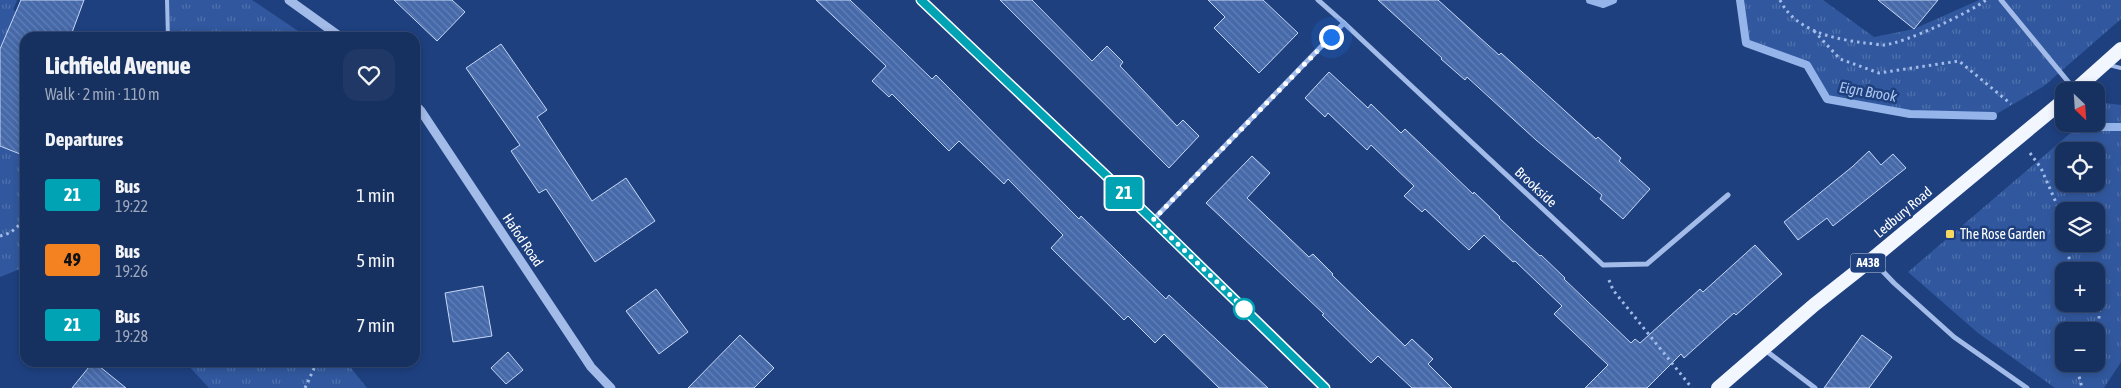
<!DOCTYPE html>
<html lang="en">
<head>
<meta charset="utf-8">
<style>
	body { margin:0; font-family:"Asap Condensed",sans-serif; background:#1f3865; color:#f1f3f6; height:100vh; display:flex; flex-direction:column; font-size:19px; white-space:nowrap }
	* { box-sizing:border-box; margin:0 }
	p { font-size:16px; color:#9ea9bd }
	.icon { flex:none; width:28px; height:28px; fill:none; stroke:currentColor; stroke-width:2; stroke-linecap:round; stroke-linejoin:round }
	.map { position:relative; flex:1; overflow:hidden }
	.panel { position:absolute; left:20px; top:32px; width:400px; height:335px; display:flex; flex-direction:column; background:#16305f; border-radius:15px; box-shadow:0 2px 8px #0003,0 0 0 1px #354b74 }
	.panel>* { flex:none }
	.badge { padding:0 10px; border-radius:4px; font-size:18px; line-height:32px }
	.needle { width:32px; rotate:155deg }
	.tools { position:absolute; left:2055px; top:82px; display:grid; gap:10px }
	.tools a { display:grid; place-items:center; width:50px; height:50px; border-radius:10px; background:#16305f; box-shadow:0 2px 8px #0003,0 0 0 1px #354b74; font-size:25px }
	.you { position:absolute; width:25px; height:25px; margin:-12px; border:4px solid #fff; border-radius:50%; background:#1a73e8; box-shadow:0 0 0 8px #1a73e833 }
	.map>.badge { position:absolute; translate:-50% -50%; box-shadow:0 0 0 2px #fff }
	h2 { padding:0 25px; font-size:19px; line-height:45px }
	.round { display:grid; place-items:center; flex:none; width:52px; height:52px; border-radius:15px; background:#1f3865 }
	.overview { display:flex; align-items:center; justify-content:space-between; height:85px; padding:0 25px }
	h1 { font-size:24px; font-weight:800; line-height:38px }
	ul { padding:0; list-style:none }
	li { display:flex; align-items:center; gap:15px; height:65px; padding:0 25px }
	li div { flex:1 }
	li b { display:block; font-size:19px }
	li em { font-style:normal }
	li .badge { min-width:55px; font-weight:700; text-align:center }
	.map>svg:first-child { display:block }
	.grass { fill:url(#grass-tufts); fill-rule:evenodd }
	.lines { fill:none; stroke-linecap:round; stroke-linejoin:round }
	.stream { stroke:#95b5ea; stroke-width:8 }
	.building { fill:url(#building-back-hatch); stroke:#c6d7f6 }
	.path { stroke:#a2bbe8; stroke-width:3; stroke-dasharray:2.5 4; stroke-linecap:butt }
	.service { stroke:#a2bbe8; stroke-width:4 }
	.minor { stroke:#a2bbe8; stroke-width:5 }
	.tertiary { stroke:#a2bbe8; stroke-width:9 }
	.trunk { stroke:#f2f6fe; stroke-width:14 }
	.line-casing { stroke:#fff; stroke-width:11 }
	.line { stroke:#00a3b4; stroke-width:8 }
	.walk { stroke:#fff; stroke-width:5; stroke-dasharray:0 9 }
	.poi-dot { fill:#f7d961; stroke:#1e407f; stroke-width:2 }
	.stop-dot { fill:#fff; stroke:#00a3b4; stroke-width:2.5 }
	.labels { text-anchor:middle; stroke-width:5; stroke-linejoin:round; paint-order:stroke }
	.shield { fill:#1e407f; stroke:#bcc6d9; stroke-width:1 }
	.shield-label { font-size:12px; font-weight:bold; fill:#fff }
	.street-label { font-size:14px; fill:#fff; stroke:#1e407f }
	.poi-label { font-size:14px; fill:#fff; stroke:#1e407f; text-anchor:start }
	.water-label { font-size:15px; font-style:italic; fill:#adc6f0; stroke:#1e407f }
</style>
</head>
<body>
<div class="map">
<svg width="2121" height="388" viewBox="0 0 2121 388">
	<defs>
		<pattern id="grass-tufts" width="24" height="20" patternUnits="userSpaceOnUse" patternTransform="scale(1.25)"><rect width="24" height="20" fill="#31589e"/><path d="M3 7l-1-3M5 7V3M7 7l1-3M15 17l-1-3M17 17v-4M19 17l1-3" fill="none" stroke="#5071ad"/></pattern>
		<pattern id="building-back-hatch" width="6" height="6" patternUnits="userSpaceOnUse" patternTransform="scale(1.25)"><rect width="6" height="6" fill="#4669a9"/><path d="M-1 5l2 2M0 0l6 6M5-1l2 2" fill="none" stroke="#6280b6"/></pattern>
	</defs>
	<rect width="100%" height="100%" fill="#1e407f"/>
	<g class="grass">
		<path d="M0 0H17L13 10 16 11 11 24 12 25 3 49 0 48Z"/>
		<path d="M167 0H252L307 37H168Z"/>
		<path d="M1740 0H1823L1874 37 1914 29 1979 0H2121V19L2044 86 1993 116 1910 114 1827 99 1807 65 1746 43Z"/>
		<path d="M2105 103 2121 105V362L2104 388H2055L1978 333 1908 272 2081 124H2096V111ZM2096 151V184H2064V151ZM2096 211V244H2064V211ZM2096 271V304H2064V271ZM2096 331V364H2064V331Z"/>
		<path d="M3 143 25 154V161L23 162 25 166V267L0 277V146Z"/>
		<path d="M186 363H347L367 388H209Z"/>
	</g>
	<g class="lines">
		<g class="stream">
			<path d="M1590 0 1603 4 1613 0"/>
			<path d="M1740 0 1746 43 1807 65 1827 99 1910 114 1993 116"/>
			<path d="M2075 127H2121"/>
		</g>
	</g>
	<g class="building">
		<path d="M21 0H84L70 38H25V156L0 146V49Z"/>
		<path d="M394 0H452L465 12 437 41Z"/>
		<path d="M816 0H850L932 79 936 75 1079 219 1081 216 1166 299 1169 295 1268 388H1219L1164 334 1155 343 1128 316 1124 320 1051 248 1063 235 1008 179 1004 184 959 141 949 151 892 94 889 97 872 81 886 66Z"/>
		<path d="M1000 0H1032L1092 61 1107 46 1123 62 1120 66 1177 126 1183 120 1199 136 1169 168Z"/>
		<path d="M1208 0H1263L1298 33 1259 73 1214 28 1225 17Z"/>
		<path d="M1378 0H1438L1499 55 1501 53 1596 139 1598 137 1621 158 1619 161 1650 189 1623 219 1600 199 1602 195 1536 140 1467 77 1465 80 1441 59 1442 58Z"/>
		<path d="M1878 0H1938L1914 29Z"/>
		<path d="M501 44 547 110 537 117 592 201 626 178 655 221 595 262 546 189 539 193 511 151 520 145 466 68Z"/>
		<path d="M1329 72 1368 108 1371 104 1401 133 1405 129 1473 194 1474 192 1500 217 1499 218 1540 256 1541 255 1565 278 1564 279 1631 343 1635 339 1640 343 1700 289 1703 292 1755 245 1782 274 1736 315 1734 313 1684 358 1681 354 1647 388H1585L1608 365 1554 314 1562 306 1515 261 1513 262 1484 235 1469 250 1425 209 1422 212 1404 196 1414 186 1371 145 1367 150 1328 113 1325 117 1305 98Z"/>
		<path d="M1869 151 1881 165 1893 154 1906 168 1833 226 1827 218 1798 240 1784 222 1852 167Z"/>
		<path d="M1252 156 1270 173 1247 198 1309 257 1313 254 1333 274 1332 275 1405 346 1412 339 1433 359 1428 364 1452 388H1412L1378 356 1371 363 1322 315 1324 314 1206 203Z"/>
		<path d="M483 286 492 336 453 342 445 293Z"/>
		<path d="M656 289 688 332 659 354 626 311Z"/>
		<path d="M740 335 774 368 754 388H688Z"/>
		<path d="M1862 335 1892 357 1869 388H1824Z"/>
		<path d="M508 352 523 370 506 384 491 368Z"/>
		<path d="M93 362H94L126 388H72Z"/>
	</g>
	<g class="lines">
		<g class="path">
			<path d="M1780 0C1795 31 1834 39 1865 43 1871 43 1878 45 1884 45 1905 43 1969 13 1986 0"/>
			<path d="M1814 31 1840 59 1879 73 1959 61 2011 104"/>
			<path d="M2030 153 2041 168 2064 221"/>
			<path d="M0 236 10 233 25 220"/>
			<path d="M2066 244 2072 271"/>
			<path d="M1609 280 1613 290 1692 388"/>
			<path d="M2095 331C2098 322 2103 310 2096 301"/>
			<path d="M2076 364 2082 388"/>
			<path d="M305 388 317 362"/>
		</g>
		<g class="service">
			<path d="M167 0 168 38"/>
			<path d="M2109 65 2121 68"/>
		</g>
		<g class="minor">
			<path d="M921 0 1153 220 1325 388"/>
			<path d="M2001 0 2075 90"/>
			<path d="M1344 23 1603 265 1647 264 1728 195"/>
			<path d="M1153 220 1344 23 1318 0"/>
			<path d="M1872 260 1894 283 1954 337 2027 388"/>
			<path d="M1765 350 1815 388"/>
		</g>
		<g class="tertiary">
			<path d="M289 0 342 38"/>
			<path d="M415 105 421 111 591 367 611 388"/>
		</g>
		<g class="trunk">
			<path d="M2074 91 2121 49"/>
			<path d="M1718 388 1814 305 1871 260 2064 100"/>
		</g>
	</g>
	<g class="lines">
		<g class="line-casing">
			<path id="line" d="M921 0 1153 220 1325 388"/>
		</g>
		<use href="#line" class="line"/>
		<path class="walk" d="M1244 309 1250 314 1153 220 1331 37"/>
	</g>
	<rect class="poi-dot" x="1945" y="229" width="10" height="10" rx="2.5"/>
	<circle class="stop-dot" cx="1244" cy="309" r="10"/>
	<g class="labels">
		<rect class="shield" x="1850.5" y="253.5" width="35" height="19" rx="4"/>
		<g class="shield-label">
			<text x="1868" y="267">A438</text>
		</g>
		<g class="street-label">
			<text transform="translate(1536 187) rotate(43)" y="5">Brookside</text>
			<text transform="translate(1903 212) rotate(-40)" y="5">Ledbury Road</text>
			<text transform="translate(523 240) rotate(56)" y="5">Hafod Road</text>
		</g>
		<g class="poi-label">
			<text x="1960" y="239">The Rose Garden</text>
		</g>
		<g class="water-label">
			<text transform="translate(1868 92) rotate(10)" y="5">Eign Brook</text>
		</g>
	</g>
</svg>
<div class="tools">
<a><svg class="needle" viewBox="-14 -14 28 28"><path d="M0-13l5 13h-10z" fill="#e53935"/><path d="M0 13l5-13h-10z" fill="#9ea9bd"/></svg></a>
<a><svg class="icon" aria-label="locate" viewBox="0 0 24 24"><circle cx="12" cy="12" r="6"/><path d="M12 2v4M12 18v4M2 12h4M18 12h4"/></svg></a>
<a><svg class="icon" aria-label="layers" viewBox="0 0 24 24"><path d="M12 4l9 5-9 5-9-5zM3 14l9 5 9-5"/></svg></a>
<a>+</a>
<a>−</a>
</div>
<div class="you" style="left:1331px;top:37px"></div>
<b class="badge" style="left:1124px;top:193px;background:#00a3b4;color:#fff">21</b>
<section class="panel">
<div class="overview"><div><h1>Lichfield Avenue</h1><p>Walk · 2 min · 110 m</p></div><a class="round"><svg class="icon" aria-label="heart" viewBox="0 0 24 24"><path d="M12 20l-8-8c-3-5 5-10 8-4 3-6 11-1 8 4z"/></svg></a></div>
<h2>Departures</h2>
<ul>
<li><span class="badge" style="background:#00a3b4;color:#fff">21</span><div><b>Bus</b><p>19:22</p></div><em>1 min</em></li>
<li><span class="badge" style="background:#f58220;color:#111">49</span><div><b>Bus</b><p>19:26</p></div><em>5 min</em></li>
<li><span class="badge" style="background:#00a3b4;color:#fff">21</span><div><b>Bus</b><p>19:28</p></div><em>7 min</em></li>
</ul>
</section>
</div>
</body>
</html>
